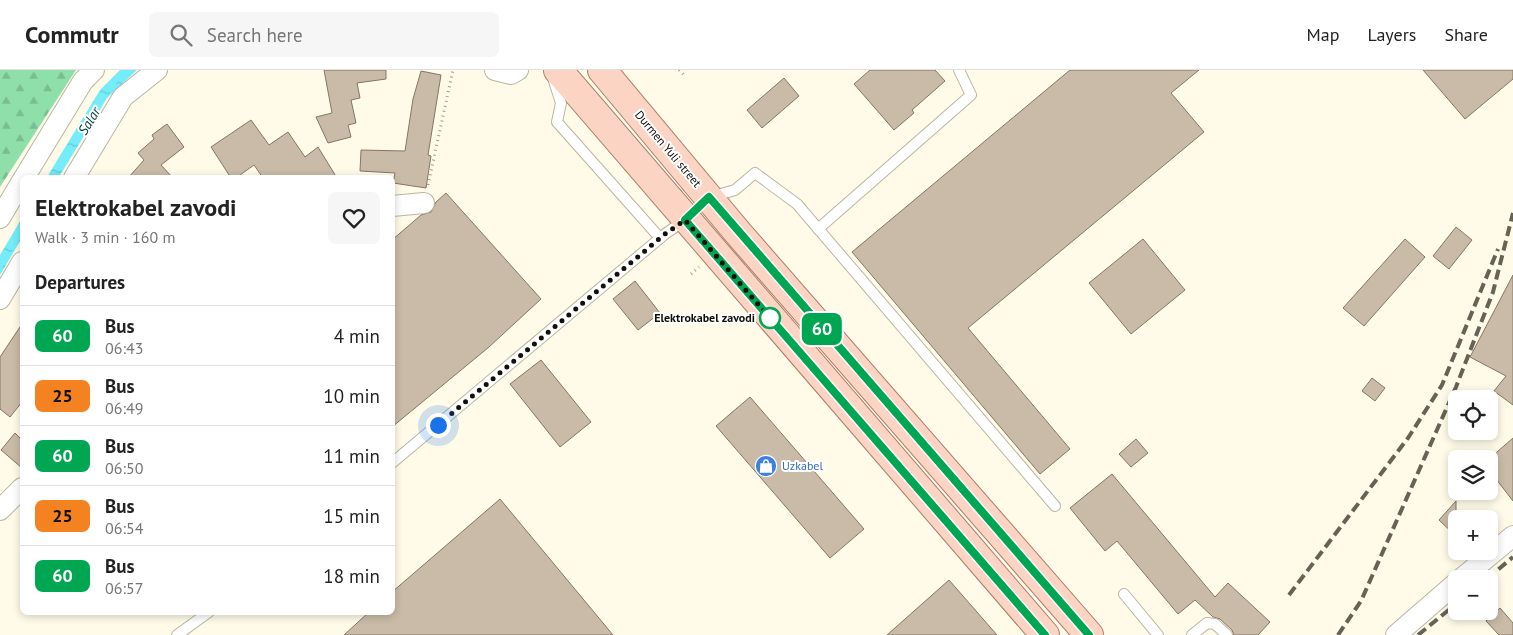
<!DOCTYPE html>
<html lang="en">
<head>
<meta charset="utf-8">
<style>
	body { margin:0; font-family:"PT Sans",sans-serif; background:#f6f6f6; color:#222; height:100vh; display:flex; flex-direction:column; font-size:19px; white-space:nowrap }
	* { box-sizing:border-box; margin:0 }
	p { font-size:16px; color:#767676 }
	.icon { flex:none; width:28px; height:28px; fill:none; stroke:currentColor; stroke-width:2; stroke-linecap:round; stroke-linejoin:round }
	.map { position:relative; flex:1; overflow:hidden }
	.sheet { position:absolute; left:20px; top:105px; width:375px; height:440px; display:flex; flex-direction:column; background:#fff; border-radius:8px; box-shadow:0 2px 8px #0003 }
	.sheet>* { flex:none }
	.badge { padding:0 10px; border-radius:8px; font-size:18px; line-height:32px }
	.controls { position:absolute; left:1448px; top:320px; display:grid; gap:10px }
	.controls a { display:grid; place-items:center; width:50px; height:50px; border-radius:8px; background:#fff; box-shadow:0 2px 8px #0003; font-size:25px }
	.you { position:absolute; width:25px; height:25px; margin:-12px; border:4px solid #fff; border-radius:50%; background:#1a73e8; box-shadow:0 0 0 8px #1a73e833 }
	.map>.badge { position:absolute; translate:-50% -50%; box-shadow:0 0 0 2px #fff }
	h2 { padding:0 15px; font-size:19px; line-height:45px }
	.round { display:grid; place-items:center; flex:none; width:52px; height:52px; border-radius:8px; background:#f6f6f6 }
	.head { display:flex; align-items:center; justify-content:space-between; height:85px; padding:0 15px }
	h1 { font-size:24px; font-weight:700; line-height:38px }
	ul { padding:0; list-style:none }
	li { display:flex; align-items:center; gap:15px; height:60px; padding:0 15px; border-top:1px solid #e0e0e0 }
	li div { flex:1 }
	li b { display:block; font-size:19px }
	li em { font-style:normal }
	li .badge { min-width:55px; font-weight:700; text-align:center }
	header { display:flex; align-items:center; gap:30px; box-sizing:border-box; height:70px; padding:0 25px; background:#fff; border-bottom:1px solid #e0e0e0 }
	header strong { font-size:24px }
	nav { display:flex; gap:28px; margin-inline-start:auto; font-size:18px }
	.search { width:350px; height:45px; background:#f6f6f6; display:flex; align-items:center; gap:12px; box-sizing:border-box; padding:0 18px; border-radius:8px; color:#767676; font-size:19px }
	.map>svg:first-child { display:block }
	.forest { fill:url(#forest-firs) }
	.water { fill:url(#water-ripples) }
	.building { fill:#cabba8; stroke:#847664 }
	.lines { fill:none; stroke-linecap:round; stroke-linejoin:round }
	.lane-casing { stroke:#bbb6a0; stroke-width:12 }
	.street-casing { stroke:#bbb6a0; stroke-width:22 }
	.primary-casing { stroke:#a87d68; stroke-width:30 }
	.path { stroke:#9e9b8c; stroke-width:3; stroke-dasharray:1 4; stroke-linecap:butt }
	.lane { stroke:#fff; stroke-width:10 }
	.street { stroke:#fff; stroke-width:20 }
	.primary { stroke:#fbd4c4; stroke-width:28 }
	.rail { stroke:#656256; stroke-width:4; stroke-dasharray:10 5; stroke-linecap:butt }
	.line-casing { stroke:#fff; stroke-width:11 }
	.line { stroke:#00a651; stroke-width:8 }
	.walk { stroke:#121008; stroke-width:5; stroke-dasharray:0 9 }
	.stop-dot { fill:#fff; stroke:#00a651; stroke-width:2.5 }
	.labels { text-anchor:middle; stroke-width:4; stroke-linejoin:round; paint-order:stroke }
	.street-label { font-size:12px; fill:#121008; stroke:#fff }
	.stop-label { font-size:12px; font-weight:bold; fill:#121008; stroke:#fff; text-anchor:end }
	.shop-label { font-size:12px; fill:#366cbe; stroke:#fff; text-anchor:start }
	.water-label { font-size:14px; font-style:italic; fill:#064146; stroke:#fff }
</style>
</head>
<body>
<header>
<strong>Commutr</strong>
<div class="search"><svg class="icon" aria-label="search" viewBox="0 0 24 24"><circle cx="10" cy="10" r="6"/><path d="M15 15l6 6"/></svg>Search here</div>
<nav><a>Map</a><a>Layers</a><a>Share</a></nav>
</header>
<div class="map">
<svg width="1513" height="565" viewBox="0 0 1513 565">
	<defs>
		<pattern id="forest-firs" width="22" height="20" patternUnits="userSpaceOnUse" patternTransform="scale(1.25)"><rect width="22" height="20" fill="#8edfa9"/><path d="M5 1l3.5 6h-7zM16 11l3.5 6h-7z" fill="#79be90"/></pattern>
		<pattern id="water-ripples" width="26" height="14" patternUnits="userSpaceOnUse" patternTransform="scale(1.25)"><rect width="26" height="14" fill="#74ecfa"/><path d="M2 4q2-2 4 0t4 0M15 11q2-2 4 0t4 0" fill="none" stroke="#63c9d5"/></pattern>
	</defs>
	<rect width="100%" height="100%" fill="#fffbe8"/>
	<path class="forest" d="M0 0H76L0 117Z"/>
	<g class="water">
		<path d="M120 0H137L107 28 59 107H47L100 20Z"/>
		<path d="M22 148V168L0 205V185Z"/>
	</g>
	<g class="building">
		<path d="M324 0H386V9L357 13 360 28 351 30 356 53 348 55 351 67 328 73 316 47 332 43Z"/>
		<path d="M870 0H935L945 11 912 40 914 43 894 60 854 14Z"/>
		<path d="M1070 0H1199L1171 23 1204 62 968 258 1070 379 1040 404 852 182Z"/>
		<path d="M1423 0H1513V9L1465 49Z"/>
		<path d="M421 1 441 5 428 85 431 86 426 118 393 113 395 103 360 101 361 80 405 81 413 29Z"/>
		<path d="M784 8 799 26 762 58 747 40Z"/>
		<path d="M251 50 269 75 288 62 305 87 318 77 337 108H263L254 95 236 108H231L211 77Z"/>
		<path d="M167 54 184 77 161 95 173 108H128L144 90 138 83 154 69 152 65Z"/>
		<path d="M446 123 541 229 489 277 392 357V170L421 145 431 142 436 132Z"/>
		<path d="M1456 157 1472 170 1449 199 1433 186Z"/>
		<path d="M1143 169 1185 220 1131 264 1089 213Z"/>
		<path d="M1405 169 1425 187 1364 256 1343 238Z"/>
		<path d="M1513 205V335L1494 321 1506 306 1470 287Z"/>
		<path d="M635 211 660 243 638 260 613 229Z"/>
		<path d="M22 254V332L10 347 0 339V287Z"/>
		<path d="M541 290 591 352 560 377 510 314Z"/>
		<path d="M1372 308 1385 318 1375 331 1362 321Z"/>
		<path d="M750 327 864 459 830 488 716 356Z"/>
		<path d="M15 363 22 370V398L1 380Z"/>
		<path d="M1513 368V431L1489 400V389Z"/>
		<path d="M1136 369 1148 383 1131 397 1119 384Z"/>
		<path d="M1112 404 1215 527 1228 513 1270 552 1258 565H1234L1232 560 1220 549 1213 547 1195 530 1178 544 1117 471 1105 481 1070 438Z"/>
		<path d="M500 429 613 565H344L369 542H392V522Z"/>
		<path d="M1456 431V466L1439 450Z"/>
		<path d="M949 510 997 565H887Z"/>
		<path d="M1500 538 1513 553V565H1499L1486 551Z"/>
	</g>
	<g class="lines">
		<g class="lane-casing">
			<g id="lane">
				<path d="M553 8 561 33 557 52 660 168"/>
				<path d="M710 127 735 120 755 103 797 134 1055 436"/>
				<path d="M818 159 971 25 959 0"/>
				<path d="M392 393 665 164 685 150"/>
				<path d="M1124 524 1158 565"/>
				<path d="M177 565 209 542"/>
				<path d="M1192 565 1207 553 1215 554 1227 565"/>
			</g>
		</g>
		<g class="street-casing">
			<g id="street">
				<path d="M495 0 511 4 518 0"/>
				<path d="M24 108 83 11 94 0"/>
				<path d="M74 108 123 27 157 0"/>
				<path d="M392 136 424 133"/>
				<path d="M0 148 22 111"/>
				<path d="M0 229 22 192"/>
				<path d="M0 440 22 418"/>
				<path d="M1461 509 1513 466"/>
				<path d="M1396 565 1456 513"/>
			</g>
		</g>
		<g class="primary-casing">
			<g id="primary">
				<path d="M558 0 1045 565"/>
				<path d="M602 0 739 164 1089 565"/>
			</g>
		</g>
		<g class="path">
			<path d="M679 0 684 5"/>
			<path d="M428 115 453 0"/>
			<path d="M691 204 699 197"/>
		</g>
		<use href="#lane" class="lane"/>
		<use href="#street" class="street"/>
		<use href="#primary" class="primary"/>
		<g class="rail">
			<path d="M1487 509 1513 487"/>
			<path d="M1289 525 1408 368 1442 315 1498 179"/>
			<path d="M1338 565 1361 531 1456 317 1493 222 1513 143"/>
			<path d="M1418 565 1456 534"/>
		</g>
	</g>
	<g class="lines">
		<g class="line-casing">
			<path id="line" d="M1045 565 685 150 709 127 1089 565"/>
		</g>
		<use href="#line" class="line"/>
		<path class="walk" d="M438 355 665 164 685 150 770 248"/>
	</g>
	<defs>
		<g id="shop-disc" transform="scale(1.125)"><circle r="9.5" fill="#3f7fe0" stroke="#fff"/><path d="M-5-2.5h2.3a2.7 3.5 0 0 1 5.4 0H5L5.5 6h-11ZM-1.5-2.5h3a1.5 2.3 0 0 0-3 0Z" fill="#fff"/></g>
	</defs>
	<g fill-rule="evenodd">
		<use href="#shop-disc" x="766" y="396"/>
	</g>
	<circle class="stop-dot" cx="770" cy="248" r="10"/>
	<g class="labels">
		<g class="street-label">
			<text transform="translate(668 79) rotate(50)" y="4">Durmen Yuli street</text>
		</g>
		<g class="stop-label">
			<text x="755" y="252">Elektrokabel zavodi</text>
		</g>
		<g class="shop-label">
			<text x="782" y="400">Uzkabel</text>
		</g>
		<g class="water-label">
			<text transform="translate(89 51) rotate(-59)" y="5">Salar</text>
		</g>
	</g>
</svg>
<div class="controls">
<a><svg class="icon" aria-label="locate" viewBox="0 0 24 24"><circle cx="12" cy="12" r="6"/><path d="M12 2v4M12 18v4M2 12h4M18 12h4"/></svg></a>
<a><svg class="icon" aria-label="layers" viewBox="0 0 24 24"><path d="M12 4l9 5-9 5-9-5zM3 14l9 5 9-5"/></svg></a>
<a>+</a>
<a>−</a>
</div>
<div class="you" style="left:438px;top:355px"></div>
<b class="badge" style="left:822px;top:259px;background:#00a651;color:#fff">60</b>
<section class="sheet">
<div class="head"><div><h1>Elektrokabel zavodi</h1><p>Walk · 3 min · 160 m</p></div><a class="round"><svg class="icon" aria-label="heart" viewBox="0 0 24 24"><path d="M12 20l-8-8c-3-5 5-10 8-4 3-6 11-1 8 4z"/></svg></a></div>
<h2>Departures</h2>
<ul>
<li><span class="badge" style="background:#00a651;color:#fff">60</span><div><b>Bus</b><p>06:43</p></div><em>4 min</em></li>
<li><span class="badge" style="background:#f58220;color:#111">25</span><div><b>Bus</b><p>06:49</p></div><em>10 min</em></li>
<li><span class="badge" style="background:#00a651;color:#fff">60</span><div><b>Bus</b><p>06:50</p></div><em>11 min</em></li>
<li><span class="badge" style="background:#f58220;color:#111">25</span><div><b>Bus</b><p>06:54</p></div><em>15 min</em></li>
<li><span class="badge" style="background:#00a651;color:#fff">60</span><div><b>Bus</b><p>06:57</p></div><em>18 min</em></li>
</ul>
</section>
</div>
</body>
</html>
